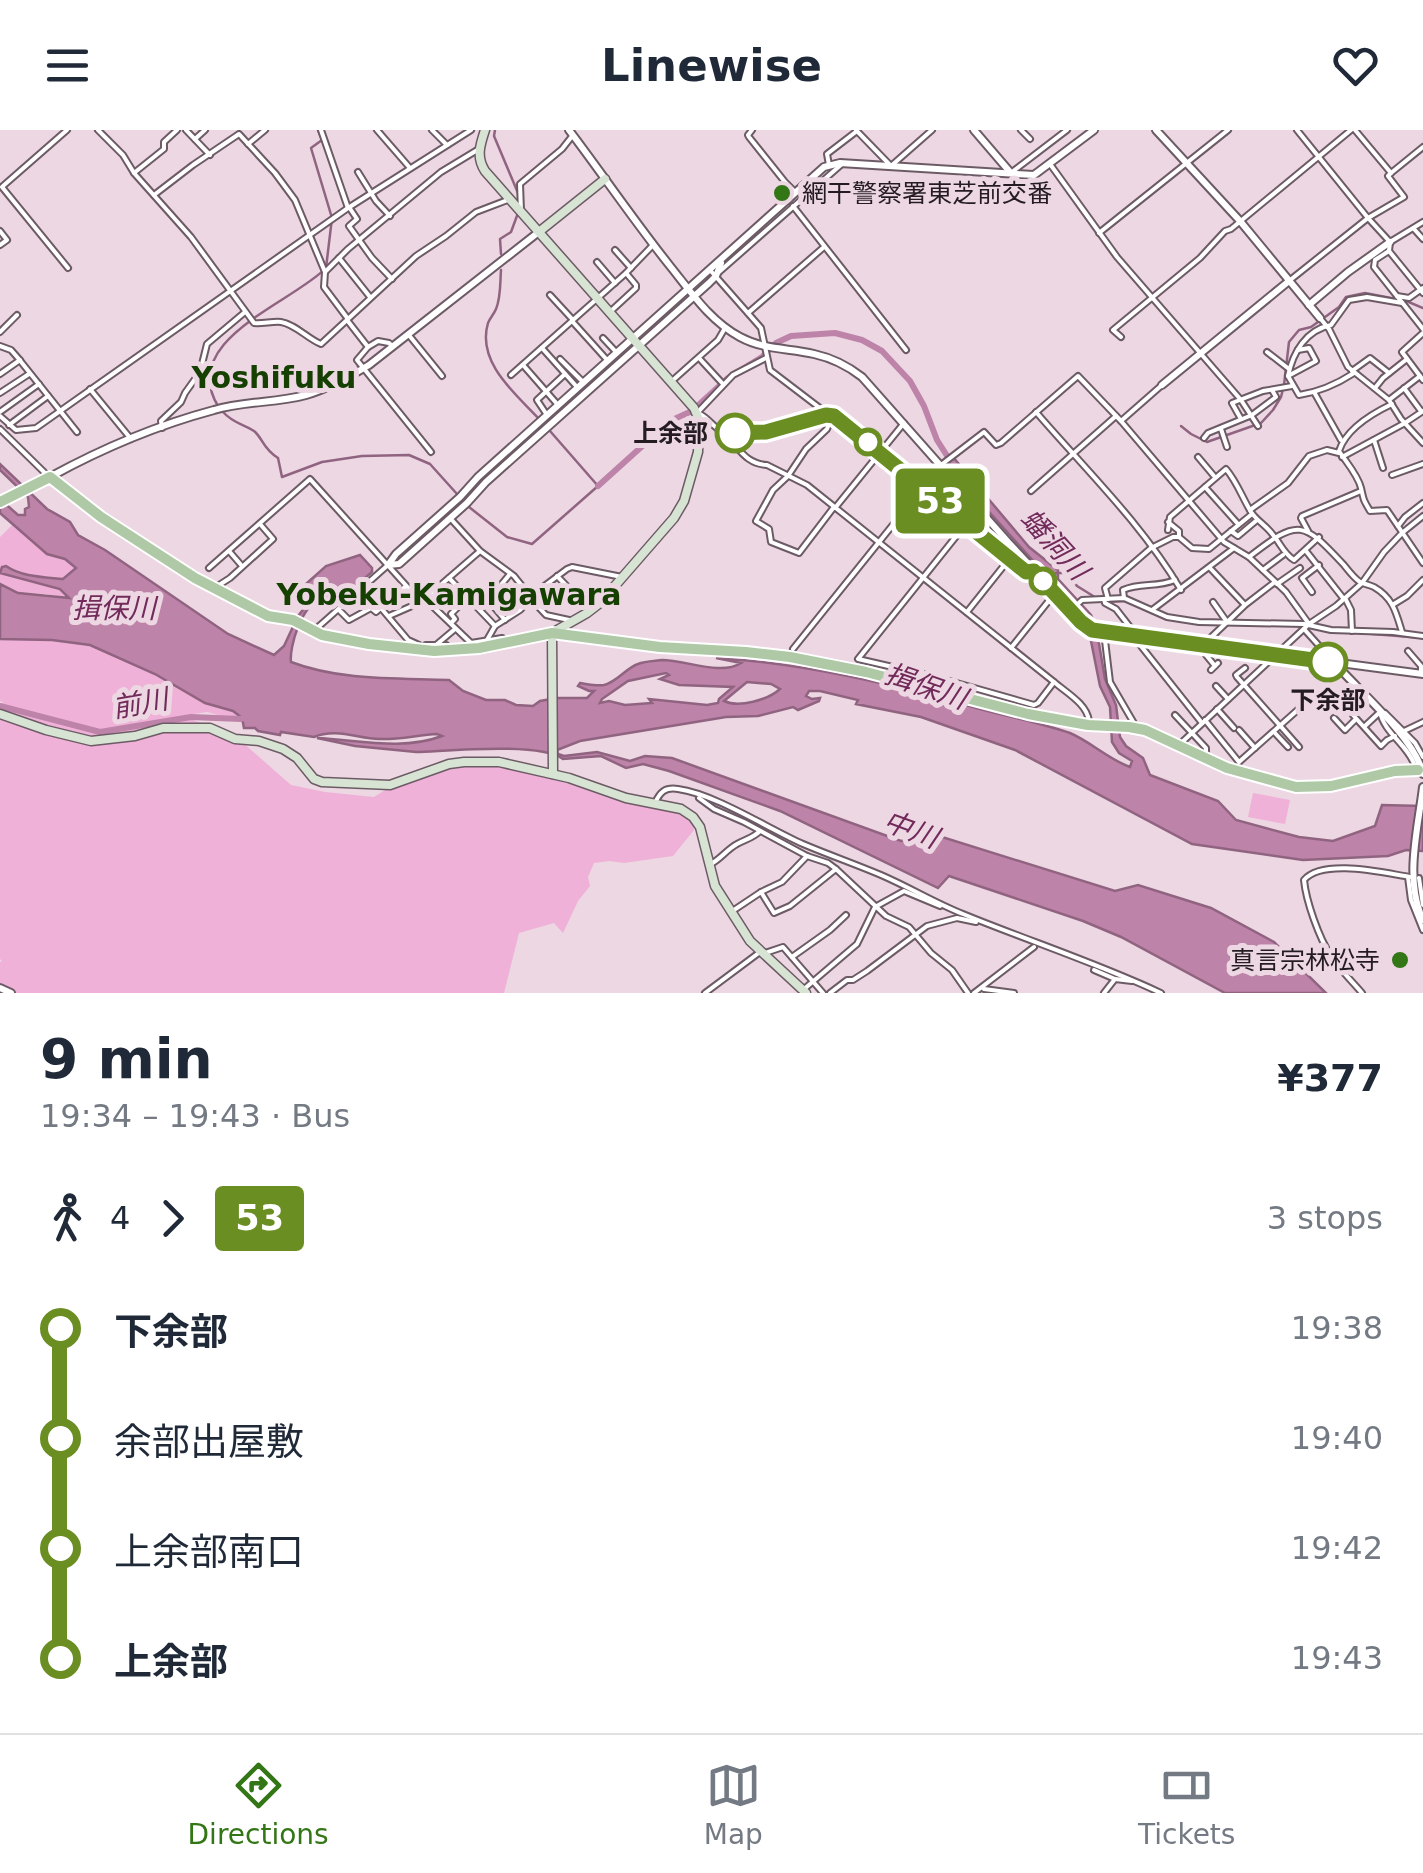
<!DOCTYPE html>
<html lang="en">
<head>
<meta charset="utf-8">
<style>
	body { margin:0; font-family:"DejaVu Sans","Noto Sans JP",sans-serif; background:#f2f2f3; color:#1f2937; height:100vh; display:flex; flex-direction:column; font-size:38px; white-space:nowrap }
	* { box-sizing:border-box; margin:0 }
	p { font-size:32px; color:#747a83 }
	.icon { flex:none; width:55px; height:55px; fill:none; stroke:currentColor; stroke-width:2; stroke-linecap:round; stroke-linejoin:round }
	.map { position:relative; height:863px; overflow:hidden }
	.sheet { display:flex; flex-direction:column; background:#fff; flex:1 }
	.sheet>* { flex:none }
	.badge { padding:0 20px; border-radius:8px; font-size:35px; line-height:65px }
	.map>.badge { position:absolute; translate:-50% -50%; box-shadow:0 0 0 5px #fff }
	.legs { display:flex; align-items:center; gap:15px; height:110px; padding:0 40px; font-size:32px }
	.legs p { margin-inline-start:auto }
	.overview { display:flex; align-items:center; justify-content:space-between; height:170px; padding:0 40px }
	h1 { font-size:55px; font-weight:800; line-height:75px }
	ul { padding:0 40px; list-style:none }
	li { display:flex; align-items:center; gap:35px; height:110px; font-size:38px }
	li i { display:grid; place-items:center; width:15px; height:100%; margin:0 12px; background:currentColor }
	li i::after { content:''; width:25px; height:25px; margin:-12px; border:8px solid; border-radius:50%; background:#fff }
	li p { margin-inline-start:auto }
	li:first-child i { background:linear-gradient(#0000 50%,currentColor 0) }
	li:last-child i { background:linear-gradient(currentColor 50%,#0000 0) }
	header { display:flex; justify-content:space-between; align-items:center; height:130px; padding:0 40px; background:#fff; font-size:45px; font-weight:800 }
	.menu { display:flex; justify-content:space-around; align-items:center; height:140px; border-top:2px solid #e0e1e3; background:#fff; font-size:28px; color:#747a83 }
	.menu a { display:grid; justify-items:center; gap:5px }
	.menu .selected { color:#337616 }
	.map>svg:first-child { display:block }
	.green { fill:#efb1d7 }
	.water { fill:#be83a8; stroke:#906480; stroke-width:2.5; fill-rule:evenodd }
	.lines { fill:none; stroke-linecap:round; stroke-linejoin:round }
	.stream { stroke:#906480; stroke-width:2.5 }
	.river { stroke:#be83a8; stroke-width:6 }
	.minor-casing { stroke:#6c5b65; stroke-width:8 }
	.tertiary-casing { stroke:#6c5b65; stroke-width:10 }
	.secondary-casing { stroke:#6c5b65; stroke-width:11 }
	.primary-casing { stroke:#fff; stroke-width:14 }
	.minor { stroke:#fff; stroke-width:4 }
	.tertiary { stroke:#fff; stroke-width:6 }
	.secondary { stroke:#d7e4d3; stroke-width:8 }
	.primary { stroke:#afc9a7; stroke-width:10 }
	.line-1-casing { stroke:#fff; stroke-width:22 }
	.line-1 { stroke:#6b8e23; stroke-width:15 }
	.poi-dot { fill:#337616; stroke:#ecd7e3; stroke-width:4 }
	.stop-1-dot { fill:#fff; stroke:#6b8e23; stroke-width:5 }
	.labels { text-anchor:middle; stroke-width:10; stroke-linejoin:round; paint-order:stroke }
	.poi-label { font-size:25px; fill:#241c21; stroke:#ecd7e3; text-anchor:start }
	.stop-label { font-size:25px; font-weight:bold; fill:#241c21; stroke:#ecd7e3; text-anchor:end }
	.water-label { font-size:28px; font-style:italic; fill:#712a5a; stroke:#ecd7e3 }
	.quarter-label { font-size:30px; font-weight:bold; fill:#154002; stroke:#ecd7e3 }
</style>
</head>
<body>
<header><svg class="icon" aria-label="menu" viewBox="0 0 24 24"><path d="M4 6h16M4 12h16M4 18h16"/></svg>Linewise<svg class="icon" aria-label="heart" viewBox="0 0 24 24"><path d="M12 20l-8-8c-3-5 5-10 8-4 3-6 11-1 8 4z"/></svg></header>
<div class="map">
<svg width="1423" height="863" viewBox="0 0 1423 863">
	<rect width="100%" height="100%" fill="#ecd7e3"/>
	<g class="green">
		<path d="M12 395 47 424 66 429 76 438 64 449 34 447 11 440 1 443 60 459 71 469 46 464 18 463 0 454V407Z"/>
		<path d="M0 509 52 510 90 515 155 544 205 573 233 581 242 588 241 591 207 582 181 586 233 604 291 655 325 662 374 667 390 657 429 642 462 634 495 635 582 657 627 673 643 674 681 682 692 692 694 700 673 726 624 733 609 731 594 733 588 747 590 756 578 771 563 803 554 793 519 803 504 863H0V832L2 831 0 829V573H4L0 571Z"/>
		<path d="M1253 663 1290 670 1285 694 1248 687Z"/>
	</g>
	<path class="water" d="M953 327 1029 417 1058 440V449L1091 485 1096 496 1105 549 1116 575 1120 607 1126 616 1143 628 1150 645 1218 671 1236 690 1299 707 1333 711 1375 696 1382 675 1423 676V721L1406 720 1388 726 1303 730 1192 714 1015 620 921 587 856 574 858 570 820 561H809L806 566 812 569 820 568 819 571 798 580 793 577 758 586 726 587 580 611 557 620 558 624 564 626 597 622 630 631 645 626 672 628 901 711 939 706 1115 761 1138 755 1211 778 1274 812 1326 863H1225L1121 807 1083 791 949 746 938 758 780 681 669 641 643 634 626 638 601 626 563 629C539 612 449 621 416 622L355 616 317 608C359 610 402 621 442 606L437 604C418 605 398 610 379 609 357 608 335 598 314 607L281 602 280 605 258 601 255 598H244L242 588 233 581 205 573 155 544 90 515 52 510 0 509V454L18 463 69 468 60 459 0 443 2 437 6 436C22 447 43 447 63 449L76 438 65 429 47 424 0 383V369L18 385H25V379L29 377 28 367 0 340V334L47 379 70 392 78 405 105 420 228 504 274 525 284 516 298 486 312 469 311 466 298 461 326 436 360 425 372 438V442L336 473C333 473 322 470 319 471 302 475 289 517 291 532 341 551 396 548 449 550L463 561 486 570H505L516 575 533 576 540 571 557 568H587L594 561H589L578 556 580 553C587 554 596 556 604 555 617 552 626 538 638 534 645 531 655 531 662 530 686 530 721 546 741 533L716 528C805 533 894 555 980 579 1010 587 1041 593 1070 603 1091 612 1108 629 1130 637L1132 631 1119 623 1112 612 1110 577 1100 556 1087 491 964 354 947 332ZM666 543 669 545 660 549 679 555 733 557 719 569 718 573 707 575 649 569 652 573 625 575 609 571 600 573 602 569 628 551ZM747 552 771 554 780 559C768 570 739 578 724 571Z"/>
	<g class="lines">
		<g class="stream">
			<path d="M495 0 494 6 518 63"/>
			<path d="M501 124 500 109 511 102 518 83"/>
			<path d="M501 140C500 153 501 167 496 179 494 184 490 188 488 193 476 233 517 265 541 291"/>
			<path d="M1404 170 1423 178"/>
			<path d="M218 276C178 210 292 173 326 138L332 88 311 18 322 10 318 0"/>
			<path d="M223 282C234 294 242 293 254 301 263 308 262 318 278 328L282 347 322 332 362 326 409 325 430 334 457 364"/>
			<path d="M1181 296 1191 304 1207 312 1261 293 1273 280 1281 267 1284 255 1289 212 1299 200 1311 197 1339 177 1346 167 1365 163 1396 169"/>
			<path d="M469 377 507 407 532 414 598 356 550 301"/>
			<path d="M1056 443H1067L1077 456 1098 469"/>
			<path d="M1105 472 1126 471"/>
			<path d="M1185 492 1217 494"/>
			<path d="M1290 495 1312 498"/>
			<path d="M1360 503 1423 508"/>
		</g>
		<g class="river">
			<path d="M598 356 670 291 692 281 728 248 762 227 776 213 791 206 835 203 862 210 882 221 910 251 924 276 937 310 951 332"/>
			<path d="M0 576 100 602 191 587 241 589 248 586"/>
		</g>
		<g class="minor-casing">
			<g id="minor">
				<path d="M98 0 123 25 134 43 191 107 254 193C262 194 273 191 281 192 295 194 308 209 321 214L416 126 446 106 476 82 510 69"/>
				<path d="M186 0 210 25"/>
				<path d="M321 0 348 78"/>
				<path d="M377 0 410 38"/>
				<path d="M432 0 447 15"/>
				<path d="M752 0 748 5 749 7 785 52 795 62"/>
				<path d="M856 0 891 36 932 0"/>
				<path d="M1021 0 1030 9"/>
				<path d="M1297 0 1368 88 1390 112 1389 121 1423 163"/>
				<path d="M195 9 205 0"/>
				<path d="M248 14 265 0"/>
				<path d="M1050 34 1117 127 1241 270 1258 296"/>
				<path d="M829 35 827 24 857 1"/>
				<path d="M358 42 376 71 390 86"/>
				<path d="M1012 42 1067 0"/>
				<path d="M134 43 164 19V12L177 0"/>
				<path d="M1391 43 1423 17"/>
				<path d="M3 56 67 0"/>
				<path d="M2 57 68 138"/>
				<path d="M154 65 193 35 239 4 275 43 295 70 325 142"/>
				<path d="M793 76 906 220"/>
				<path d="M349 77 357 89 349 96 372 128 392 149"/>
				<path d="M521 81 520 54 562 19 573 5"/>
				<path d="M1414 99 1423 109"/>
				<path d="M0 101 7 110 0 115"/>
				<path d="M1099 103 1228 0"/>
				<path d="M1390 112 1423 92"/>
				<path d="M615 120 631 138"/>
				<path d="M1389 121 1375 130 1374 137 1423 199"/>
				<path d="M339 128 370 167"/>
				<path d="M597 132 615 153"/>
				<path d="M710 140 761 198 770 240 829 285"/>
				<path d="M719 142 843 33"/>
				<path d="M1289 151 1368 88 1404 67 1388 46 1391 43 1355 0"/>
				<path d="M550 165 573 190"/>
				<path d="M1397 166 1409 168 1423 158"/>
				<path d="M611 181 636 158V155L626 143"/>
				<path d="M748 183 824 117"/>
				<path d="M1320 188 1329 199 1348 237 1389 270 1401 289 1423 313"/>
				<path d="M348 189 324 157 325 142 348 119 441 42 479 19"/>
				<path d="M347 190 368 217"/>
				<path d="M572 191 608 231"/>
				<path d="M0 202 17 185"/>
				<path d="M1423 203 1402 222 1423 250"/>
				<path d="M408 204 442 246"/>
				<path d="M1121 207 1113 200 1200 128 1225 101 1231 99 1351 0"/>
				<path d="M603 208 617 223"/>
				<path d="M0 216 11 220 18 228 77 302"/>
				<path d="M392 216 389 213 378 211 368 217 357 230 431 322"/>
				<path d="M542 218 577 257"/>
				<path d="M1267 222 1289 239"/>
				<path d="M699 228 723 254"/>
				<path d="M766 228 733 245 697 283C708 286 712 297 723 302 746 312 802 292 826 285L834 287 1027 442H1032"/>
				<path d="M560 229 583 252"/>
				<path d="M523 235 558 275"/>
				<path d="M1352 241 1370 228 1389 243"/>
				<path d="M1354 243C1337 254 1319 262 1299 265L1288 246C1293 222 1306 200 1331 195L1349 170 1367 167 1402 173"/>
				<path d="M0 244 20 230"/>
				<path d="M511 245 626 143 653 115"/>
				<path d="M1288 246 1316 231 1309 218 1298 220"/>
				<path d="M672 251 718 210 725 198"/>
				<path d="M1375 258 1383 248 1407 229"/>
				<path d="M1404 258 1421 281"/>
				<path d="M90 259 131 309"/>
				<path d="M1314 262 1341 310"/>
				<path d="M0 263 29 244"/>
				<path d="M1389 270 1420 246"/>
				<path d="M1392 274C1371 284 1346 299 1339 321 1346 332 1358 345 1361 358 1364 371 1363 369 1370 381L1387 380 1423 433"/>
				<path d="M0 282 39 254"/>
				<path d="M1036 282C1086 340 1142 394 1181 460"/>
				<path d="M547 285 537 270 565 244"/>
				<path d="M0 286 16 300 36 298 348 78 471 0"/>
				<path d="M832 287 827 299 806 319 788 346 773 360 756 391 769 399 771 412 799 423 834 377"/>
				<path d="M1241 289 1232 273 1263 261 1292 256"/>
				<path d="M1121 291 1162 255"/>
				<path d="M9 295 48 266"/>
				<path d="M162 298 161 291 181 272 185 263 200 242 207 214 245 182"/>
				<path d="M0 299 46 344"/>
				<path d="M1221 299 1227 317"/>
				<path d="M724 304C739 317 745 334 767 335L807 355 1054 552C1067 563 1087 574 1089 591"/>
				<path d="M1204 308 1208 303 1252 285 1276 267 1272 260"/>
				<path d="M1374 310 1383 338"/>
				<path d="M1198 327 1214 346"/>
				<path d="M1342 327 1405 293 1423 281"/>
				<path d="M1392 345 1423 334"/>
				<path d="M1205 357 1238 394"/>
				<path d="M1031 361 1116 286"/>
				<path d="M835 378 904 293"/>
				<path d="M978 379 858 529 932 546 1034 575 1038 573 1054 552"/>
				<path d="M1250 380 1288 353 1309 326 1327 320 1339 323"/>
				<path d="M450 388 480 421 514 446 531 467"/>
				<path d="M1168 392 1179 401V407"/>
				<path d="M1398 396 1405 387 1423 373"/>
				<path d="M1168 400 1170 387 1226 339C1237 352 1242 367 1251 382 1257 391 1267 396 1273 405 1281 414 1283 423 1294 430L1319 407"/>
				<path d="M1231 401 1238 406 1257 390"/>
				<path d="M1308 401 1301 388 1302 386 1361 361"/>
				<path d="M229 421 242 436"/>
				<path d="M1306 421 1343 468"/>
				<path d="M1249 427C1299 388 1303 391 1344 435 1348 440 1354 448 1360 452 1364 454 1370 455 1374 457 1393 468 1396 482 1402 502"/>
				<path d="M209 438 310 349 421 472 480 421"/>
				<path d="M1210 438 1244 474"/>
				<path d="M1263 440 1283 425"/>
				<path d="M557 446 588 478"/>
				<path d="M449 448 495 496"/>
				<path d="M1277 454 1300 438"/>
				<path d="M216 457 230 448 273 409 260 394"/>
				<path d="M1312 462 1302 448 1319 435"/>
				<path d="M1124 468 1123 460C1141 452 1156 458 1175 450"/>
				<path d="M1345 468 1351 480 1352 501"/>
				<path d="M425 469 471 513 502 508"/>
				<path d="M531 469 546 485 569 490"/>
				<path d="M1104 469 1105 473 1116 479 1137 506V511L1202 593"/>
				<path d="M1108 469 1105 458 1151 418 1173 407H1179L1192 418 1209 419 1252 384"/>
				<path d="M489 471 505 490"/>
				<path d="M1213 472 1227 492"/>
				<path d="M1394 474 1407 466 1423 450"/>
				<path d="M381 478 408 510 419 515"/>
				<path d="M481 479 510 444"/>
				<path d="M1071 480 1082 470 1124 468 1167 487 1199 492 1304 494 1331 500 1393 502 1423 506"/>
				<path d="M1152 480 1234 418"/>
				<path d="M340 481 349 490 371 478 376 482 406 456"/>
				<path d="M967 482 1010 428"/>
				<path d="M389 486 421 472"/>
				<path d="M451 493 455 489 451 484 467 468"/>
				<path d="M317 498 388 435"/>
				<path d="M1304 499 1331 529"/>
				<path d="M1104 502 1110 552 1135 595"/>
				<path d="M487 510 495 496 520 480 539 460 567 439 572 437 622 447"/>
				<path d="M426 515H446"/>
				<path d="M436 515 455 499"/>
				<path d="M1203 515 1245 475 1275 452"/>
				<path d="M1205 516 1206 525 1215 536"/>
				<path d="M1011 518 1055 463"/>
				<path d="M793 519 941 335 984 302 996 315 1001 313 1078 246 1121 291 1224 412 1249 427 1286 462 1309 494"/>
				<path d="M1408 521 1421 536V542"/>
				<path d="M1245 538 1236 545 1237 547 1299 617"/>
				<path d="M1211 540 1218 533"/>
				<path d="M1216 556 1228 569"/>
				<path d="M1217 579 1234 598"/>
				<path d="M1380 582C1384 603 1408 615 1415 636"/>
				<path d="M1385 583 1415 613 1423 627"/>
				<path d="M1175 585 1206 618V623"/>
				<path d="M1353 585 1381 616 1387 610 1395 606"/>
				<path d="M1334 588 1345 600 1355 590"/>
				<path d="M1205 590 1239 632"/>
				<path d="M1365 596 1380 582"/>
				<path d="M1239 600 1255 618"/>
				<path d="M1404 601 1423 592"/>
				<path d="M1274 602 1288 617"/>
				<path d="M1179 615 1309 494 1336 476 1362 453 1384 422 1402 403 1423 386"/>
				<path d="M1239 632 1310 569"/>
				<path d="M699 668 714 679 744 692 807 726 828 733 836 739"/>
				<path d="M655 673C660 662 665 657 678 659 715 664 767 698 803 714 829 725 855 734 881 745 909 757 935 773 963 784 1029 811 1097 833 1161 863"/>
				<path d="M709 735C720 730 726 720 737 714 746 709 753 708 760 701"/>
				<path d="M1408 747 1411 770 1423 800"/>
				<path d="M1419 748 1423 775"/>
				<path d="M761 762 774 783 790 776 836 739 886 786 909 797 931 823 952 840 968 863"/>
				<path d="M731 782 761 762 782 752 807 726"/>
				<path d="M762 824 783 817 823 863"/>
				<path d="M792 827 830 800 846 785"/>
				<path d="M1094 840 1115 849 1132 851"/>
				<path d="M984 859 1014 863"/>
				<path d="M803 860 857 814 875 777 904 761 940 776"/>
				<path d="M705 863 760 822"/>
				<path d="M830 863 847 850H853L867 841 927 796 957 788 976 792"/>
				<path d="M974 863 1034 817"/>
				<path d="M1104 863 1115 849"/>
				<path d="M1362 863C1352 851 1339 839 1331 826 1319 808 1306 771 1304 750 1323 728 1384 743 1410 747"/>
			</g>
		</g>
		<g class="tertiary-casing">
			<g id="tertiary">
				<path d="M569 0C603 45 635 92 670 136 691 162 710 191 740 207 764 220 789 218 814 224 832 228 848 236 862 247L1008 412 1087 497 1098 501 1423 544"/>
				<path d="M974 0 1010 42"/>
				<path d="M1156 0 1240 91 1320 188"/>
				<path d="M1309 175 1348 142 1390 112"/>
				<path d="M1162 255 1289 151"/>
				<path d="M50 347C101 319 158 295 214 280 244 271 276 273 306 265 328 259 349 247 369 235L540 101"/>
				<path d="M388 435 396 424 460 367 478 347 824 37 840 33 1034 45 1094 0"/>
				<path d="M388 435 399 434 467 373 486 352 709 153 716 146 721 133"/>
				<path d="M1339 534 1342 541C1366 567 1416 611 1423 644"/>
				<path d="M1423 657C1418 699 1404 750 1423 790"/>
				<path d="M0 858 11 863"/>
			</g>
		</g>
		<g class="secondary-casing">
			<g id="secondary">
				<path d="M485 0C480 15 476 27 485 41L694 278 699 290 698 322 684 371 674 388 600 473 587 483 552 503 553 644"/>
				<path d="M540 101 605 49"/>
				<path d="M0 584 46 600 91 611 135 606 163 598H210L235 609 259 611 283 619 297 628 314 649 322 652 390 655 449 634 464 632H499L569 648 626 668 681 679 693 687 700 697 715 756 750 811 806 863"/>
			</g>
		</g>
		<g class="primary-casing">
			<path id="primary" d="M0 372 50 347 101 387 195 448 268 486 293 490 322 505 369 514 434 521 479 518 552 503 660 517 746 522 790 527 866 542 1028 584 1088 595 1129 597 1145 600 1227 638 1296 657 1331 656 1395 641 1418 640"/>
		</g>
		<use href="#minor" class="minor"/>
		<use href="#tertiary" class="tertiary"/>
		<use href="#secondary" class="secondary"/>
		<use href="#primary" class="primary"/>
	</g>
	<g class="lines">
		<g class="line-1-casing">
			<path id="line-1" d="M735 303 766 302 826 285 834 286 1026 442 1034 441 1081 492 1092 500 1328 532"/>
		</g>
		<use href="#line-1" class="line-1"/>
	</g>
	<g class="poi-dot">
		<circle cx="782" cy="63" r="10"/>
		<circle cx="1400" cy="830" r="10"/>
	</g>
	<g class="stop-1-dot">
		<circle cx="735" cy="303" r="18"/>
		<circle cx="868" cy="312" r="12"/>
		<circle cx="1043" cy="451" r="12"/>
		<circle cx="1328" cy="532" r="18"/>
	</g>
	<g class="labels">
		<g class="poi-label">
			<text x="802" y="72">網干警察署東芝前交番</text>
			<text x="1380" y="839" text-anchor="end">真言宗林松寺</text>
		</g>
		<g class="stop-label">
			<text x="708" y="312">上余部</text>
			<text x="1328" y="579" text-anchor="middle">下余部</text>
		</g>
		<g class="water-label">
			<text transform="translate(1055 414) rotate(48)" y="10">蟠洞川</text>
			<text x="114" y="488">揖保川</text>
			<text transform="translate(926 556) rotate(19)" y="10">揖保川</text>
			<text transform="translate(140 573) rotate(-10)" y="10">前川</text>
			<text transform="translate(911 699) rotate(20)" y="10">中川</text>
		</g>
		<g class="quarter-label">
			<text x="274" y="258">Yoshifuku</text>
			<text x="449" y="475">Yobeku-Kamigawara</text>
		</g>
	</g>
</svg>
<b class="badge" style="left:940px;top:371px;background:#6b8e23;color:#fff">53</b>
</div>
<section class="sheet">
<div class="overview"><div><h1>9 min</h1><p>19:34 – 19:43 · Bus</p></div><b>¥377</b></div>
<div class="legs"><svg class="icon" aria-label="walk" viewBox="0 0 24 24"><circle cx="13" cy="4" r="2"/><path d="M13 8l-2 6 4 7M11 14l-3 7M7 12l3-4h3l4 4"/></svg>4<svg class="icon" aria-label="forward" viewBox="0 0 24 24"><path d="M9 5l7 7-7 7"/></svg><b class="badge" style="background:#6b8e23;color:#fff">53</b><p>3 stops</p></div>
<ul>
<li><i style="color:#6b8e23"></i><b>下余部</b><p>19:38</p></li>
<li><i style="color:#6b8e23"></i><span>余部出屋敷</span><p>19:40</p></li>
<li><i style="color:#6b8e23"></i><span>上余部南口</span><p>19:42</p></li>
<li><i style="color:#6b8e23"></i><b>上余部</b><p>19:43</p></li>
</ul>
</section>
<nav class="menu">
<a class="selected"><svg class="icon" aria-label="directions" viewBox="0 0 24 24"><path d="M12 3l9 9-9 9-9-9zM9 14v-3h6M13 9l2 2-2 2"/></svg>Directions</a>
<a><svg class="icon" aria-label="map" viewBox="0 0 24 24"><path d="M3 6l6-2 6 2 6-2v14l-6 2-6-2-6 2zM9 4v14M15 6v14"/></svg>Map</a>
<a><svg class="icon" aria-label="tickets" viewBox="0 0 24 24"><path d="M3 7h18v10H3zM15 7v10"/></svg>Tickets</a>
</nav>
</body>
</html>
